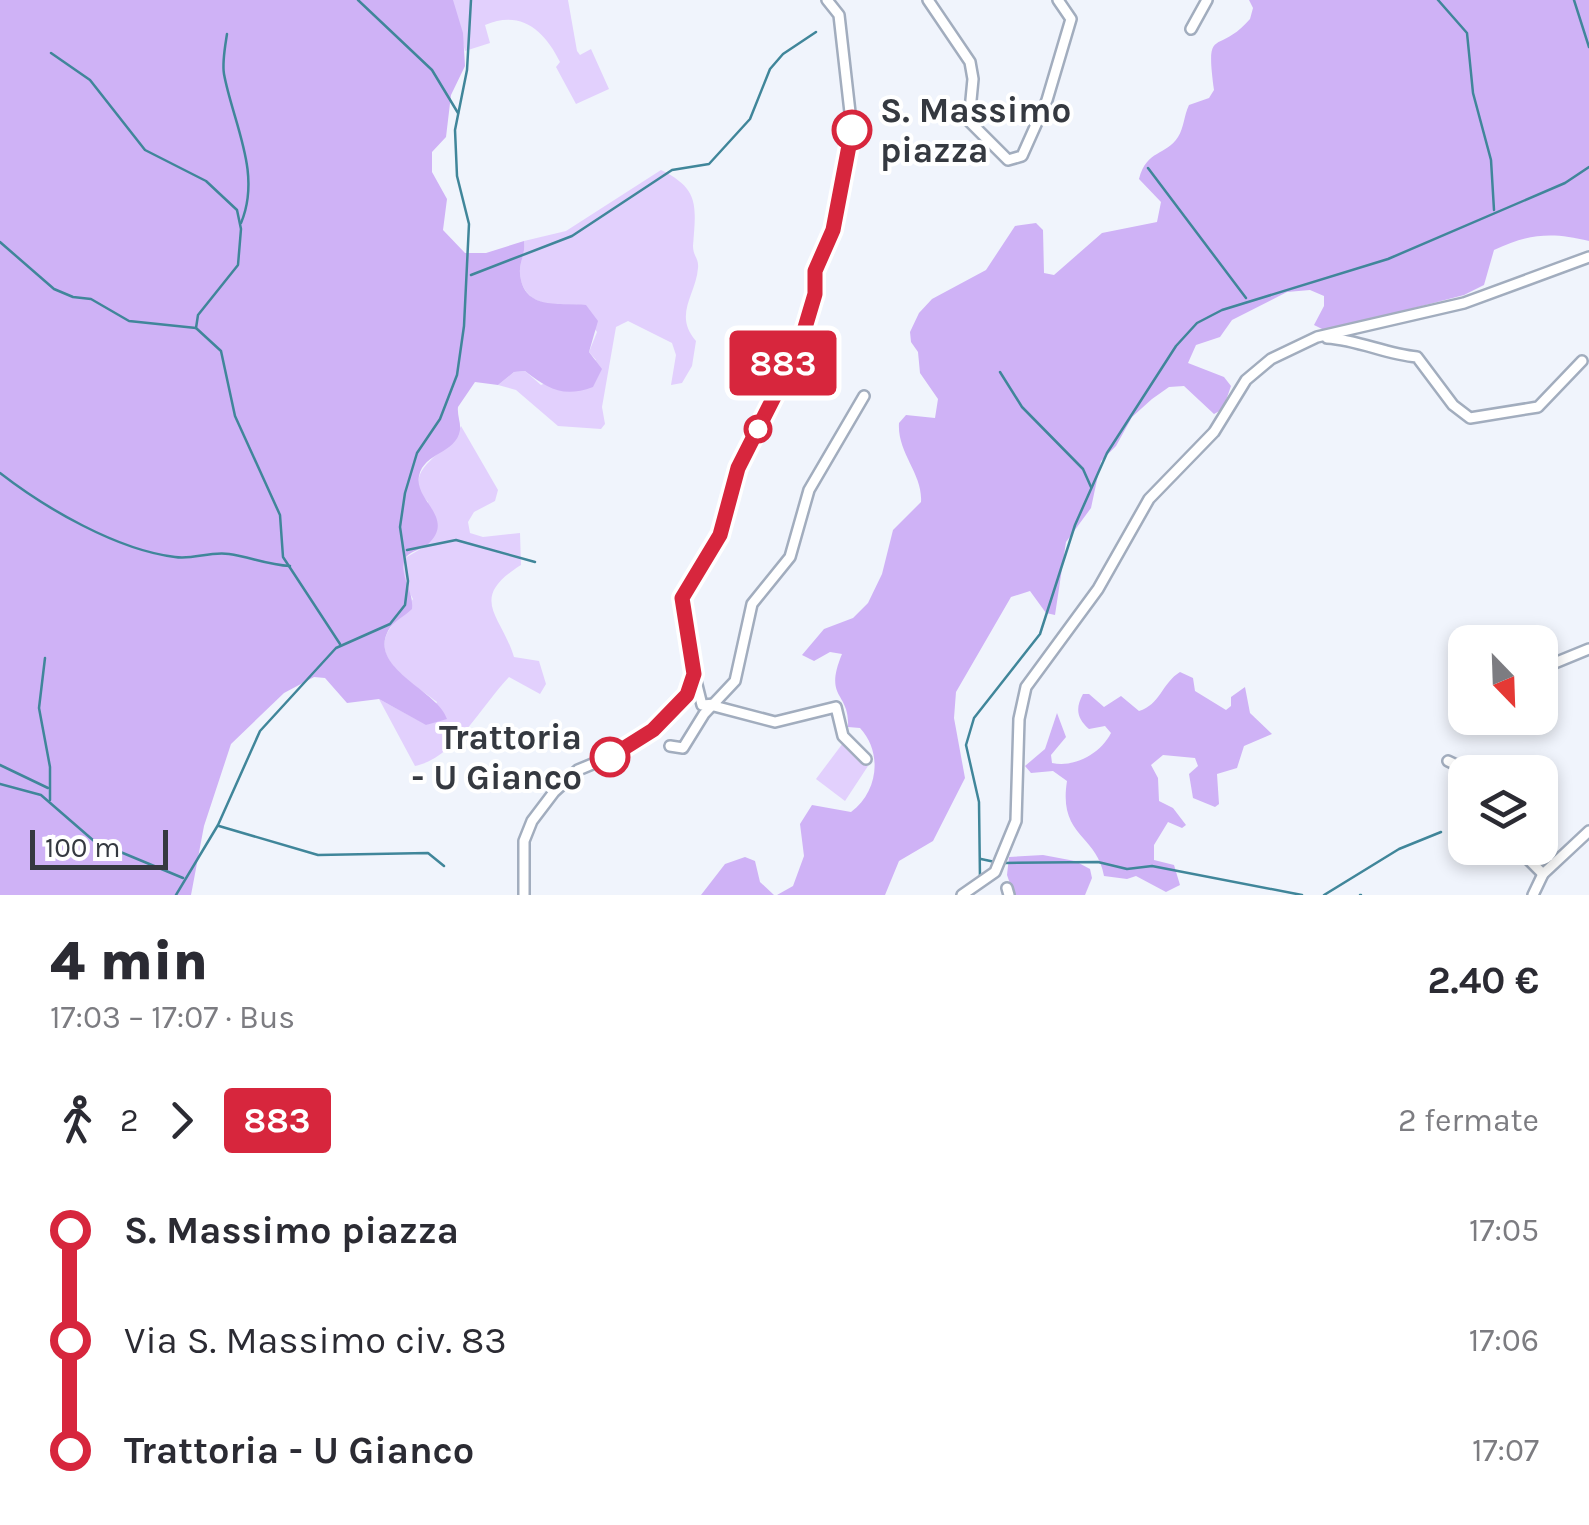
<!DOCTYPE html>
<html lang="it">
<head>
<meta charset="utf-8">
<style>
	body { margin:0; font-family:Karla,sans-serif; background:#f7f7f7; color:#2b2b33; height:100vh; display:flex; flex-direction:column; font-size:38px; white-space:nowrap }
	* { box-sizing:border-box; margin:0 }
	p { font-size:32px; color:#7c7c81 }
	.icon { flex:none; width:55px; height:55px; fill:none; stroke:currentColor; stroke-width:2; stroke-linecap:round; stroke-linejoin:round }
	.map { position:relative; height:895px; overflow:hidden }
	.details { display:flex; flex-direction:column; background:#fff; flex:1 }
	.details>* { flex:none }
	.badge { padding:0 20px; border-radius:8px; font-size:35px; line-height:65px }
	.needle { width:65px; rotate:157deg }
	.fabs { position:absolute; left:1448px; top:625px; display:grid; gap:20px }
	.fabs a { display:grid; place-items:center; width:110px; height:110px; border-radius:20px; background:#fff; box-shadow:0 5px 15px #0003; font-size:50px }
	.scale { position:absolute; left:30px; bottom:25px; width:138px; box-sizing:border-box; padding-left:10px; border:5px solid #353940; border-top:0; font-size:28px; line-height:35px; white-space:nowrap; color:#353940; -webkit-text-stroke:8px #fff; paint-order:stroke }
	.map>.badge { position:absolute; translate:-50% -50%; box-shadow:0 0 0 5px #fff }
	.legs { display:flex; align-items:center; gap:15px; height:110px; padding:0 50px; font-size:32px }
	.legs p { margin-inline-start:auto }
	.head { display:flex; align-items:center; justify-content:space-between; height:170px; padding:0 50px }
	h1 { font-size:55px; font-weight:800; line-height:75px }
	ul { padding:0 50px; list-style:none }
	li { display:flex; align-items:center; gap:35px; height:110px; font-size:38px }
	li i { display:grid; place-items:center; width:15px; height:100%; margin:0 12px; background:currentColor }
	li i::after { content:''; width:25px; height:25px; margin:-12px; border:8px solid; border-radius:50%; background:#fff }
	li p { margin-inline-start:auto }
	li:first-child i { background:linear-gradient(#0000 50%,currentColor 0) }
	li:last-child i { background:linear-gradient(currentColor 50%,#0000 0) }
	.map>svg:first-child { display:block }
	.green { fill:#e2d0fd }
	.forest { fill:#cfb2f6 }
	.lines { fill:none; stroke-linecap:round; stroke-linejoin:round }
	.stream { stroke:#40869a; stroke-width:2.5 }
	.minor-casing { stroke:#a2adbe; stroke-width:14 }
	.minor { stroke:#fff; stroke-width:9 }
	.line-1-casing { stroke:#fff; stroke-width:22 }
	.line-1 { stroke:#d7263d; stroke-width:15 }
	.stop-1-dot { fill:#fff; stroke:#d7263d; stroke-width:5 }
	.labels { text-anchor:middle; stroke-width:8; stroke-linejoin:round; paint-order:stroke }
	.stop-label { font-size:35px; font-weight:bold; fill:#353940; stroke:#fff; text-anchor:start }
</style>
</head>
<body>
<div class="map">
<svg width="1589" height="895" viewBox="0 0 1589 895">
	<rect width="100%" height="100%" fill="#f0f4fc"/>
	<g class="green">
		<path d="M452 0H568L577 51 580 55 591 49 609 89 576 104 556 67 560 62C545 31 521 9 485 25L490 43 465 51Z"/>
		<path d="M661 170C700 189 696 206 693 246 693 256 699 258 698 268 696 295 673 315 696 341L692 366 682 383 671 385 676 355 672 343 628 321 616 327 602 407 605 424 601 429 558 426 516 390 498 385 514 372 525 371 541 385 596 360 589 352 597 332 577 304C553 307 522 305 520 273 519 261 526 253 524 241L566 231Z"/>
		<path d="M461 426 498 490 495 501 474 512 468 522 470 533 483 537 520 533 521 565C467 599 501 614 514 657L539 661 546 684 540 694 509 677C482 705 455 758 415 766L379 699 427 725 437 702C419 687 369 661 389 630 396 618 406 612 413 599L403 580 405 558 424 547 428 502C396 469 452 453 461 426Z"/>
		<path d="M849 742 868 766 845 801 816 779 843 743Z"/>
	</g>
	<g class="forest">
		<path d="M0 0H453L463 33 465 66 451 95 446 137 432 152V172L447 199 443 230 465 253H486L524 241C526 253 519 262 520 273 523 312 562 302 586 305L598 321 589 352 602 369 593 387C563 398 548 389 525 371L514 372 498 385 475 382 458 407C457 415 461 423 460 430 456 454 424 452 419 476 414 500 453 516 431 541 424 550 413 549 405 558 399 579 414 590 412 609 405 616 392 622 388 631 368 669 439 691 447 719L426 725 379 699 347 703 325 678 314 677 284 693 231 744 204 826 191 895H0Z"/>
		<path d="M1249 0H1589V241C1553 232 1530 233 1494 250L1484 285 1464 295 1326 331 1314 325 1324 306V296L1310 290 1287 292 1232 320 1220 337 1196 345 1188 363 1224 377 1231 386 1223 409 1214 414 1184 386 1169 387 1152 399 1132 417 1116 446 1101 461 1091 508 1066 542 1055 615 1046 613 1030 591 1011 597 956 692 954 718 965 778 933 841 899 861 885 895H777L793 886 804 856 800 824 812 805 851 812C878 792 883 753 860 728L848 727C850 691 823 700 842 654L830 652 814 661 802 655 824 629 853 618 868 603 882 574 893 530 921 502C923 474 897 453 899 423L906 415 935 418 938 399 920 373 918 352 911 342 910 332 919 313 932 299 986 270 1015 226 1036 223 1043 230 1044 273 1054 275 1102 233 1157 222 1161 202 1139 179C1147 149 1166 156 1178 137 1184 128 1184 115 1189 105L1209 98 1214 90C1205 23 1217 57 1250 19L1253 8Z"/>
		<path d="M1180 672 1193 678 1195 691 1226 710 1231 706V697L1245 687 1250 713 1272 734 1244 746 1237 768 1217 774 1219 804 1215 807 1193 798 1189 774 1198 766 1195 758 1163 755 1151 765 1158 778 1159 801 1173 808 1186 825 1182 828 1168 822 1154 845V860L1174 865 1180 885 1166 892 1136 876 1127 879 1104 876C1097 834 1058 837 1067 781L1053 771 1031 773 1025 766 1045 749 1057 713 1066 737 1051 755 1052 763C1075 768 1101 753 1111 733L1105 726 1089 729C1077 718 1075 709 1083 694H1089L1104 707 1121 696 1139 711C1160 705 1162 683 1180 672Z"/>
		<path d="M1043 855 1075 861 1090 869 1092 878 1085 895H1014L1007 875 1009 857Z"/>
		<path d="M745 857 755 861 760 882 774 895H701L725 864Z"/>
	</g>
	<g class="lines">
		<g class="stream">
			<path d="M358 0 432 70 458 113"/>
			<path d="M1438 0 1467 33 1473 93 1491 160 1494 210"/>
			<path d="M1574 0 1589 47"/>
			<path d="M227 34C225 47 222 62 224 74 233 123 262 173 241 223"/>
			<path d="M51 53 90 80 145 150 206 181 237 210 241 229 238 265 198 315 196 328 221 351 235 416 280 515 283 557 340 644"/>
			<path d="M1148 168 1246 298"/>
			<path d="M0 242 54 289 73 297 91 299 129 321 196 328"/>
			<path d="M471 275 572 236 672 170 709 164 750 119 770 69 783 54 816 32"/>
			<path d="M1000 372 1022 407 1083 469 1091 487"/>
			<path d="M0 473C45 508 117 550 175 557 193 560 210 551 229 554 250 557 268 565 290 566"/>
			<path d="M407 550 456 540 535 562"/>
			<path d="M45 658 39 708 50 767V800"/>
			<path d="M0 765 48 788"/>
			<path d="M0 784 41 795 94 841 183 878"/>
			<path d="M219 826 318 855 428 853 444 866"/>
			<path d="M981 859 995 862"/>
			<path d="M1004 863 1098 862 1127 869 1152 866 1302 895"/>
			<path d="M980 879 979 802 966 745 974 718 1040 634 1075 525 1107 453 1176 346 1197 323 1222 310 1388 259 1565 183 1589 167"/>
			<path d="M176 895 218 825 260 731 336 648 390 624 405 605 408 581 400 527 405 493 417 453 440 419 457 375 464 326 469 224 457 176 455 130 467 70 471 0"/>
			<path d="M1324 895 1399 849 1441 832"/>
			<path d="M1360 895H1361"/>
		</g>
		<g class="minor-casing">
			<g id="minor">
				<path d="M928 0 970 62 973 79 969 121 1008 160 1022 156 1047 100 1071 19 1058 0"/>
				<path d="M1191 29 1207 0"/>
				<path d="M1327 338C1359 340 1385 354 1417 357L1453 405 1470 418 1538 407 1582 361"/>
				<path d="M1540 669 1589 649"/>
				<path d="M695 677 702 705 716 704"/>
				<path d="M714 706 775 722 836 707 843 736 866 759"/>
				<path d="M670 746 683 748 704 714 735 681 752 604 790 557 809 490 864 396"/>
				<path d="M1448 761 1471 772"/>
				<path d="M1517 848 1543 874"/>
				<path d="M1007 888 1009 895"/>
				<path d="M524 895V841L532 821 554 792 578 770 626 750 653 730 687 695 694 674 682 598 720 535 738 468 776 393 787 354 804 331 815 294V271L833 231 852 130 839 15 827 0"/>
				<path d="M962 895 995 872 1016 821 1019 719 1026 687 1098 589 1149 499 1214 432 1246 380 1271 359 1317 337 1464 303 1589 257"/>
				<path d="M1533 895 1543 874 1589 831"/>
			</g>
		</g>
		<use href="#minor" class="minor"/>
	</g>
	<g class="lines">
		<g class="line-1-casing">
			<path id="line-1" d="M610 757 653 730 687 695 694 674 682 598 720 535 738 468 776 393 787 354 804 331 815 294V271L833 230 852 130"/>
		</g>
		<use href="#line-1" class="line-1"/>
	</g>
	<g class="stop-1-dot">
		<circle cx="852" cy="130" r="18"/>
		<circle cx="758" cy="429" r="12"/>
		<circle cx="610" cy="757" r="18"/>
	</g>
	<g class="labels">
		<g class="stop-label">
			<text x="880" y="122">S. Massimo<tspan x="880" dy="40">piazza</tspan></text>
			<text x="582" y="749" text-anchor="end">Trattoria<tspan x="582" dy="40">- U Gianco</tspan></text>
		</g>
	</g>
</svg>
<div class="fabs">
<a><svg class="needle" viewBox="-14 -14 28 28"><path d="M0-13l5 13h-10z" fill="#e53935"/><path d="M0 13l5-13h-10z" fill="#7c7c81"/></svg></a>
<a><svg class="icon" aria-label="layers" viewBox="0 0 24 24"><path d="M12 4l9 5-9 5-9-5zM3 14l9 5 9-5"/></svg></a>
</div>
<div class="scale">100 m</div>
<b class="badge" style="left:783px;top:363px;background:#d7263d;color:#fff">883</b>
</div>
<section class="details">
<div class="head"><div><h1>4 min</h1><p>17:03 – 17:07 · Bus</p></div><b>2.40 €</b></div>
<div class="legs"><svg class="icon" aria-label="walk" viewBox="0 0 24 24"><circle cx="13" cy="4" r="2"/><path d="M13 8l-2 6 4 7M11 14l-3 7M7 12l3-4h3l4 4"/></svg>2<svg class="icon" aria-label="forward" viewBox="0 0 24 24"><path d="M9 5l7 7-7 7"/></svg><b class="badge" style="background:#d7263d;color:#fff">883</b><p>2 fermate</p></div>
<ul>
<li><i style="color:#d7263d"></i><b>S. Massimo piazza</b><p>17:05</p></li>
<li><i style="color:#d7263d"></i><span>Via S. Massimo civ. 83</span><p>17:06</p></li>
<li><i style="color:#d7263d"></i><b>Trattoria - U Gianco</b><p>17:07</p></li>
</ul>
</section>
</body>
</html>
